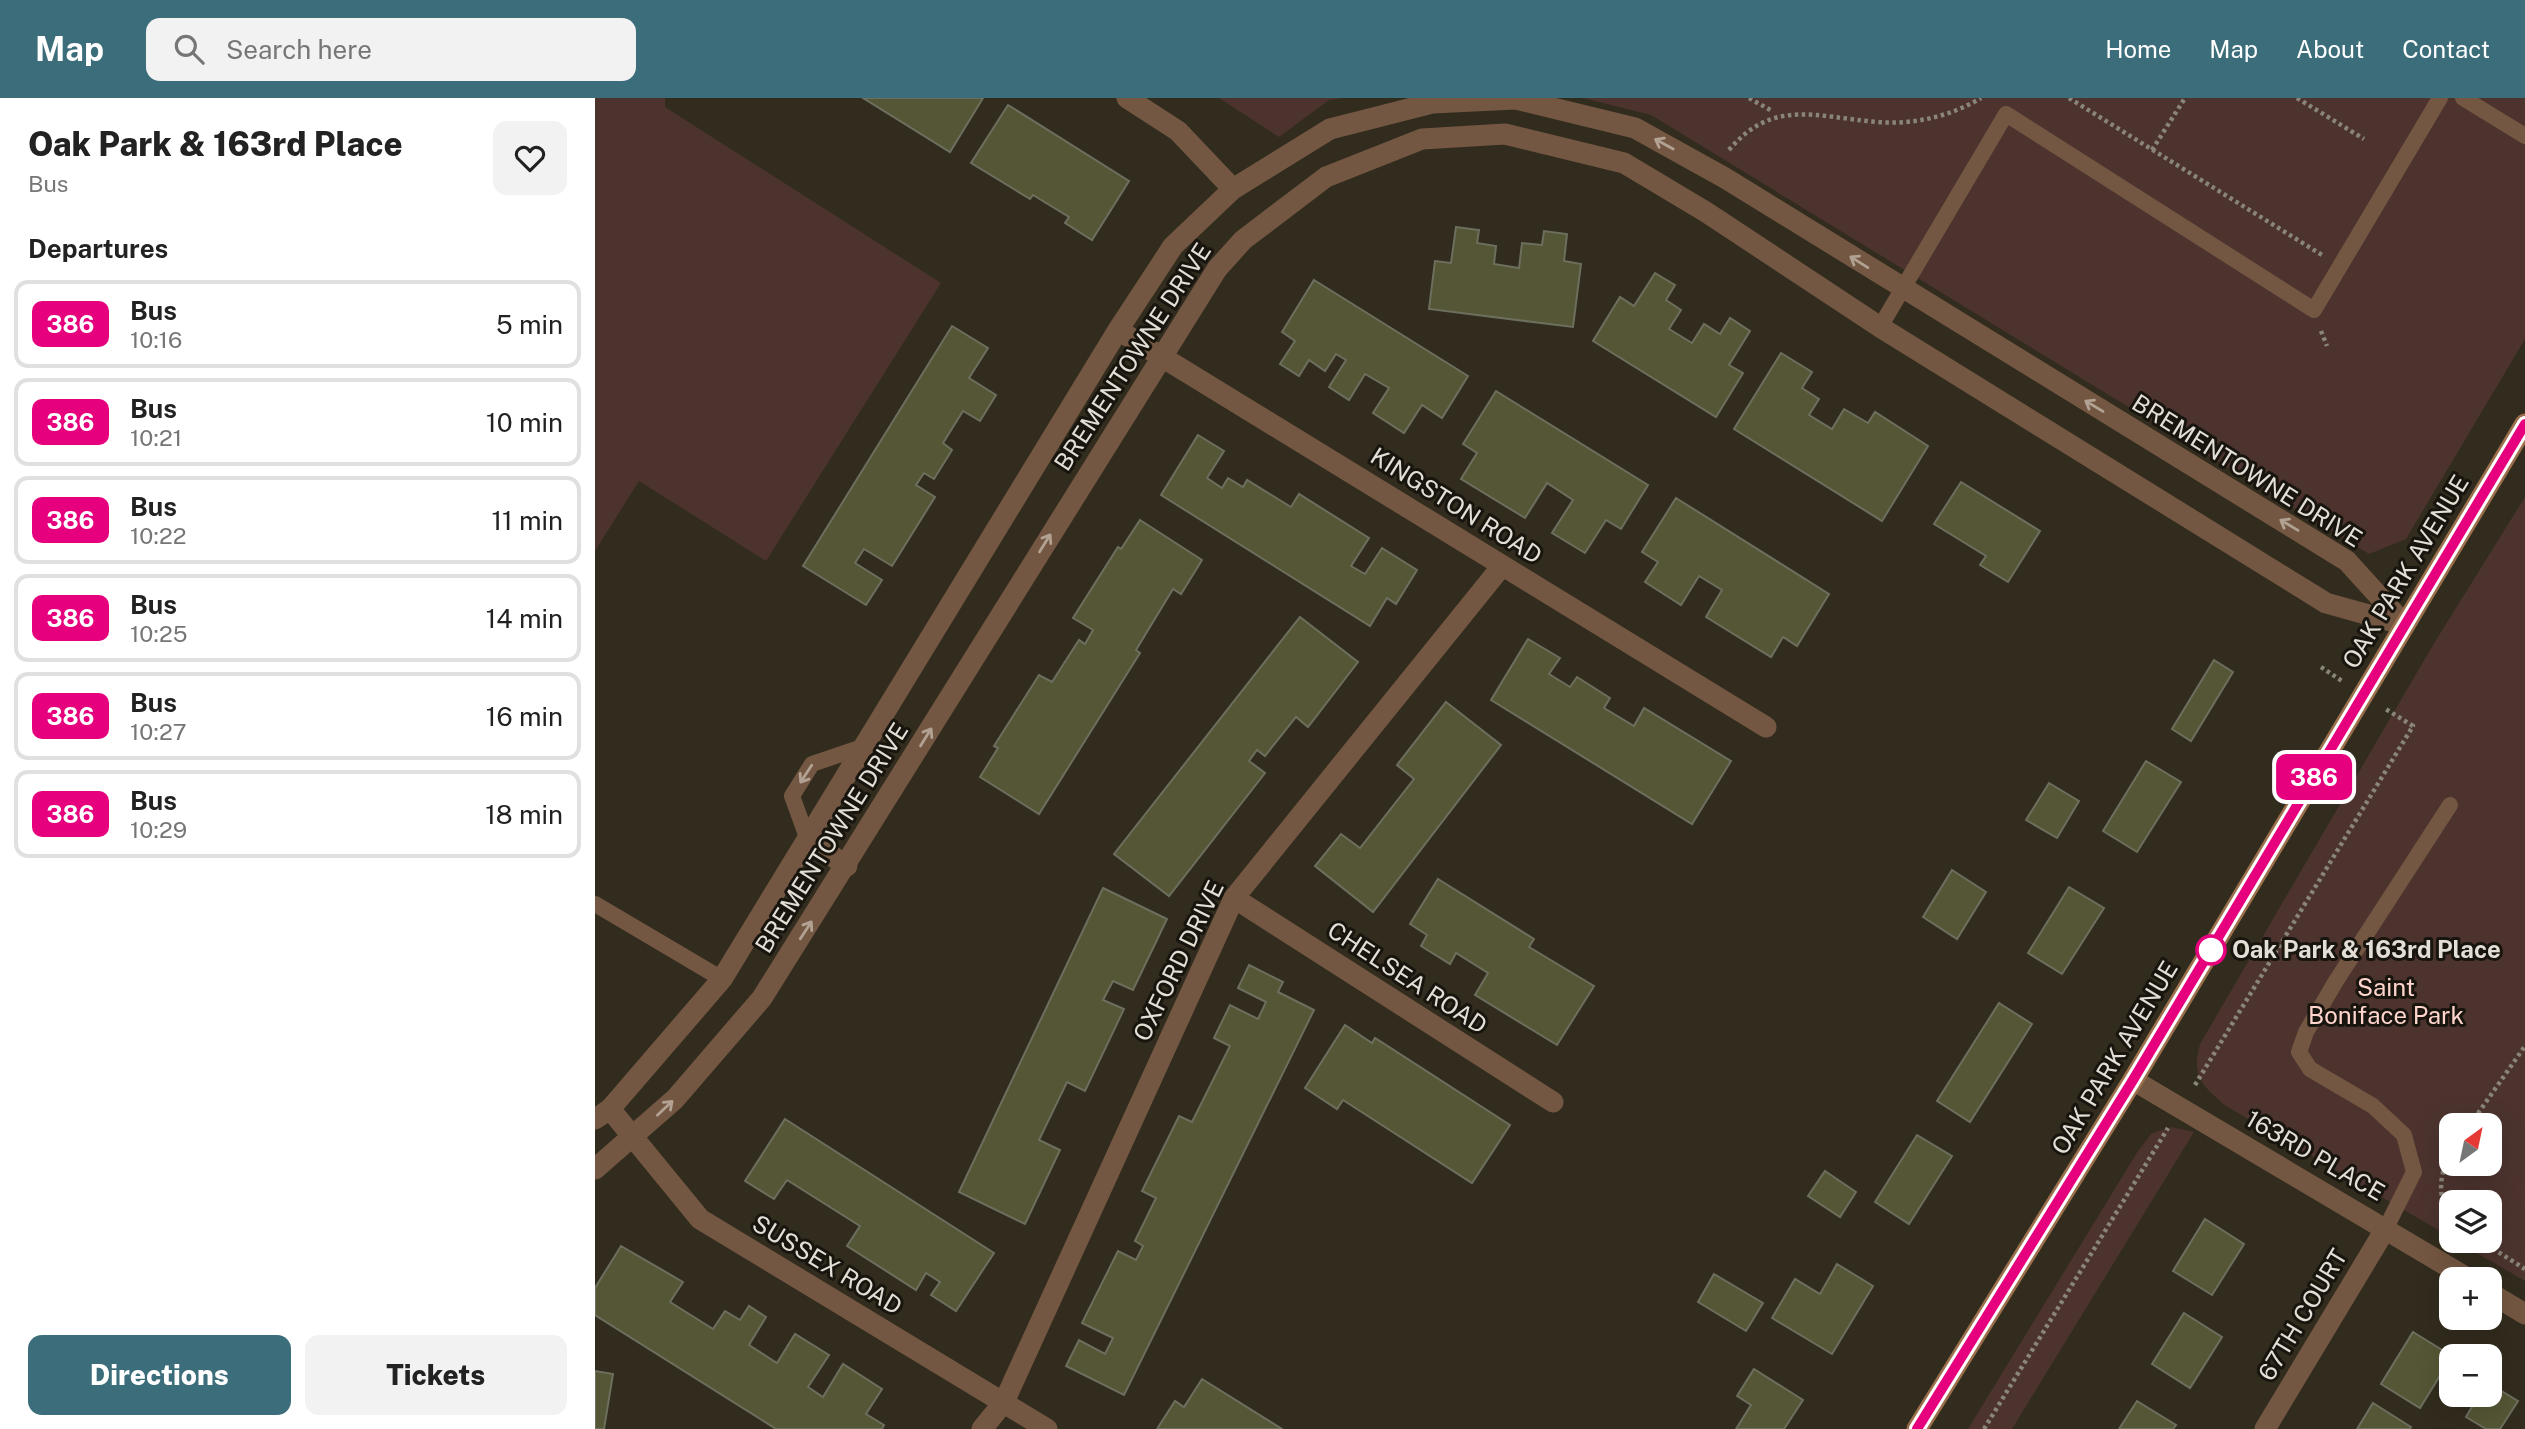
<!DOCTYPE html>
<html lang="en">
<head>
<meta charset="utf-8">
<style>
	body { margin:0; font-family:"Public Sans",sans-serif; background:#f2f2f2; color:#222; height:100vh; display:flex; flex-direction:column; font-size:26px; white-space:nowrap }
	* { box-sizing:border-box; margin:0 }
	p { font-size:23px; color:#767676 }
	.icon { flex:none; width:38px; height:38px; fill:none; stroke:currentColor; stroke-width:2; stroke-linecap:round; stroke-linejoin:round }
	.map { position:relative; flex:1; overflow:hidden }
	.details { display:flex; flex-direction:column; background:#fff; width:595px }
	.details>* { flex:none }
	.badge { padding:0 14px; border-radius:10px; font-size:24px; line-height:46px }
	.needle { width:46px; rotate:33deg }
	.buttons { position:absolute; left:1844px; top:1015px; display:grid; gap:14px }
	.buttons a { display:grid; place-items:center; width:63px; height:63px; border-radius:14px; background:#fff; box-shadow:0 7px 28px #0002; font-size:35px }
	.map>.badge { position:absolute; translate:-50% -50%; box-shadow:0 0 0 4px #fff }
	h2 { padding:0 28px; font-size:26px; line-height:63px }
	.round { display:grid; place-items:center; flex:none; width:74px; height:74px; border-radius:14px; background:#f2f2f2 }
	.head { display:flex; align-items:center; justify-content:space-between; height:119px; padding:0 28px }
	h1 { font-size:33px; font-weight:800; line-height:52px }
	.cta { display:flex; gap:14px; margin-top:auto; padding:14px 28px }
	.cta a { flex:1; height:80px; border-radius:14px; background:#3c6d7a; color:#fff; font-size:28px; font-weight:800; line-height:80px; text-align:center }
	.cta a+a { background:#f2f2f2; color:#222 }
	ul { padding:0; list-style:none }
	li { display:flex; align-items:center; gap:21px; height:88px; margin:0 14px 10px; padding:0 14px; border:4px solid #e0e0e0; border-radius:14px }
	li div { flex:1 }
	li b { display:block; font-size:26px }
	li em { font-style:normal }
	li .badge { min-width:77px; font-weight:700; text-align:center }
	header { display:flex; align-items:center; gap:42px; box-sizing:border-box; height:98px; padding:0 35px; background:#3c6d7a; color:#fff }
	header strong { font-size:33px }
	nav { display:flex; gap:38px; margin-inline-start:auto; font-size:24px }
	.search { width:490px; height:63px; background:#f2f2f2; display:flex; align-items:center; gap:18px; box-sizing:border-box; padding:0 24px; border-radius:14px; color:#767676; font-size:26px }
	main { display:flex; flex:1; min-height:0 }
	.map>svg:first-child { display:block }
	.green { fill:#4c332e; fill-rule:evenodd }
	.building { fill:#545635; stroke:#6d6f5e; stroke-width:2 }
	.lines { fill:none; stroke-linecap:round; stroke-linejoin:round }
	.path { stroke:#8a8579; stroke-width:4.5; stroke-dasharray:3.5 3.5; stroke-linecap:butt }
	.lane { stroke:#745742; stroke-width:16 }
	.street { stroke:#745742; stroke-width:21 }
	.secondary { stroke:#9b6f4b; stroke-width:21 }
	.oneway { stroke:#b1a293 }
	.line-casing { stroke:#fff; stroke-width:16 }
	.line { stroke:#e6007e; stroke-width:10 }
	.stop-dot { fill:#fff; stroke:#e6007e; stroke-width:3.5 }
	.labels { text-anchor:middle; stroke-width:6; stroke-linejoin:round; paint-order:stroke }
	.street-label { font-size:24px; fill:#e3dfd6; stroke:#18150e }
	.stop-label { font-size:24px; font-weight:bold; fill:#e3dfd6; stroke:#18150e; text-anchor:start }
	.park-label { font-size:24px; fill:#ffd5cd; stroke:#18150e }
</style>
</head>
<body>
<header>
<strong>Map</strong>
<div class="search"><svg class="icon" aria-label="search" viewBox="0 0 24 24"><circle cx="10" cy="10" r="6"/><path d="M15 15l6 6"/></svg>Search here</div>
<nav><a>Home</a><a>Map</a><a>About</a><a>Contact</a></nav>
</header>
<main>
<section class="details">
<div class="head"><div><h1>Oak Park &amp; 163rd Place</h1><p>Bus</p></div><a class="round"><svg class="icon" aria-label="heart" viewBox="0 0 24 24"><path d="M12 20l-8-8c-3-5 5-10 8-4 3-6 11-1 8 4z"/></svg></a></div>
<h2>Departures</h2>
<ul>
<li><span class="badge" style="background:#e6007e;color:#fff">386</span><div><b>Bus</b><p>10:16</p></div><em>5 min</em></li>
<li><span class="badge" style="background:#e6007e;color:#fff">386</span><div><b>Bus</b><p>10:21</p></div><em>10 min</em></li>
<li><span class="badge" style="background:#e6007e;color:#fff">386</span><div><b>Bus</b><p>10:22</p></div><em>11 min</em></li>
<li><span class="badge" style="background:#e6007e;color:#fff">386</span><div><b>Bus</b><p>10:25</p></div><em>14 min</em></li>
<li><span class="badge" style="background:#e6007e;color:#fff">386</span><div><b>Bus</b><p>10:27</p></div><em>16 min</em></li>
<li><span class="badge" style="background:#e6007e;color:#fff">386</span><div><b>Bus</b><p>10:29</p></div><em>18 min</em></li>
</ul>
<div class="cta"><a>Directions</a><a>Tickets</a></div>
</section>
<div class="map">
<svg width="1930" height="1331" viewBox="0 0 1930 1331">
	<rect width="100%" height="100%" fill="#322c1e"/>
	<g class="green">
		<path d="M0 0H70V9L346 185 171 463 44 383 0 453Z"/>
		<path d="M624 0H748L734 2 684 39Z"/>
		<path d="M988 0H1930V241L1811 441 1774 456 1056 17Z"/>
		<path d="M1930 399V1183L1861 1143H1895V1104H1857V1140L1631 1008C1607 988 1596 978 1605 946L1838 547ZM1857 1027H1895V1066H1857Z"/>
		<path d="M1576 1029 1599 1034 1417 1331H1373L1543 1053 1557 1035Z"/>
	</g>
	<g class="building">
		<path d="M268 0H388L355 54Z"/>
		<path d="M413 7 534 83 497 142 470 125 474 119 438 97 435 101 376 65Z"/>
		<path d="M861 129 884 132 882 145 901 148 899 166 924 170 927 145 947 147 949 133 972 136 969 163 986 166 978 229 834 211 840 163 856 165Z"/>
		<path d="M1060 175 1080 187 1071 202 1086 212 1074 231 1097 245 1109 226 1125 236 1135 220 1155 233 1134 267 1148 275 1121 319 998 243 1025 199 1039 208Z"/>
		<path d="M719 182 873 278 847 320 827 307 809 335 778 315 794 290 770 276 754 302 734 289 751 262 741 256 730 273 714 262 704 278 685 266 700 243 687 234Z"/>
		<path d="M357 228 393 250 374 280 401 297 385 323 368 313 348 345 357 352 339 381 329 375 321 387 340 399 297 468 269 451 260 465 287 482 271 507 208 468Z"/>
		<path d="M1186 255 1217 274 1207 290 1224 301 1214 317 1237 331 1249 311 1273 325 1280 314 1333 348 1287 423 1139 331Z"/>
		<path d="M901 293 1053 387 1026 431 1011 422 990 455 957 435 978 402 952 385 930 420 866 381 882 355 868 346Z"/>
		<path d="M603 337 629 353 612 380 627 390 633 380 648 389 652 382 696 409 704 396 774 440 756 468 770 476 787 450 822 472 801 506 792 500 775 528 566 397Z"/>
		<path d="M1366 384 1445 433 1413 484 1385 467 1391 458 1339 426Z"/>
		<path d="M1081 400 1234 496 1202 548 1188 539 1176 559 1111 519 1127 492 1104 478 1086 507 1050 484 1063 464 1047 454Z"/>
		<path d="M545 422 607 462 586 496 578 491 541 552 545 555 444 716 385 679 403 650 399 648 444 577 457 584 484 542 490 546 498 532 478 520 523 449 526 451Z"/>
		<path d="M705 519 763 564 713 629 701 619 670 658 662 652 654 663 670 675 574 798 519 756Z"/>
		<path d="M933 541 965 560 954 576 975 589 982 579 1015 600 1009 610 1039 628 1049 610 1136 663 1097 726 896 602Z"/>
		<path d="M1619 562 1638 574 1596 643 1577 631Z"/>
		<path d="M851 604 906 647 778 814 720 768 746 736 765 750 819 681 802 667Z"/>
		<path d="M1551 663 1586 684 1542 754 1508 733Z"/>
		<path d="M1454 685 1484 703 1462 740 1431 722Z"/>
		<path d="M1357 772 1391 794 1362 841 1328 819Z"/>
		<path d="M843 781 939 841 934 849 999 888 962 947 880 897 893 875 861 855 855 866 826 848 832 837 815 826Z"/>
		<path d="M1474 789 1509 810 1467 876 1433 855Z"/>
		<path d="M508 790 572 821 538 892 518 883 508 902 529 911 490 993 472 984 444 1042 465 1052 430 1126 364 1094Z"/>
		<path d="M654 867 688 884 683 894 719 912 529 1297 471 1268 484 1242 510 1256 518 1240 487 1225 523 1153 541 1162 548 1148 540 1143 561 1100 547 1093 584 1018 597 1024 635 948 619 940 635 907 663 921 671 904 643 890Z"/>
		<path d="M1404 905 1437 926 1375 1024 1342 1003Z"/>
		<path d="M750 927 777 945 780 940 915 1027 877 1085 748 1002 742 1011 710 990Z"/>
		<path d="M190 1021 399 1155 361 1213 336 1197 345 1184 331 1175 321 1192 252 1148 265 1128 192 1082 179 1101 150 1083Z"/>
		<path d="M1322 1037 1357 1058 1314 1126 1280 1104Z"/>
		<path d="M1230 1073 1261 1094 1245 1119 1213 1098Z"/>
		<path d="M1610 1121 1649 1146 1617 1197 1578 1173Z"/>
		<path d="M26 1148 88 1184 75 1204 118 1231 130 1213 145 1222 154 1208 171 1219 154 1247 182 1265 200 1236 234 1257 213 1289 228 1299 248 1266 287 1291 271 1316 289 1327 287 1331H181L0 1217V1190Z"/>
		<path d="M1242 1166 1278 1188 1237 1256 1177 1220 1200 1181 1225 1196Z"/>
		<path d="M1119 1176 1168 1205 1151 1233 1103 1204Z"/>
		<path d="M1589 1215 1627 1239 1595 1290 1557 1266Z"/>
		<path d="M1818 1234 1857 1258 1825 1310 1786 1286Z"/>
		<path d="M1159 1271 1208 1302 1189 1331H1141L1156 1307 1142 1298Z"/>
		<path d="M0 1273 18 1276 9 1331H0Z"/>
		<path d="M607 1281 687 1331H562L580 1303 589 1309Z"/>
		<path d="M1895 1286 1923 1303 1905 1331H1891L1871 1319 1884 1297H1895Z"/>
		<path d="M1542 1303 1581 1327 1578 1331H1524Z"/>
		<path d="M1778 1305 1816 1329 1815 1331H1762Z"/>
	</g>
	<g class="lines">
		<g class="path">
			<path d="M1154 0 1177 13"/>
			<path d="M1474 0 1727 157"/>
			<path d="M1702 0 1769 41"/>
			<path d="M1134 52C1178 0 1220 19 1283 24 1319 27 1356 18 1386 0"/>
			<path d="M1557 52 1590 0"/>
			<path d="M1726 233 1732 248"/>
			<path d="M1726 569 1747 583"/>
			<path d="M1600 987 1818 628 1789 610"/>
			<path d="M1875 1027 1930 948"/>
			<path d="M1857 1054C1844 1073 1841 1102 1857 1120"/>
			<path d="M1886 1143 1930 1171"/>
			<path d="M1389 1331 1573 1030"/>
		</g>
		<g class="lane">
			<path d="M1868 0 1930 38"/>
			<path d="M1285 229 1411 16 1719 212 1845 0"/>
			<path d="M213 742 197 698 217 666 270 648"/>
			<path d="M0 806 127 881"/>
			<path d="M1791 1130 1819 1074 1809 1037 1778 1008 1715 971 1704 954 1711 934 1741 883 1855 707"/>
		</g>
		<g class="street">
			<path d="M532 0 583 33 638 91"/>
			<path d="M523 232 1171 629"/>
			<path d="M213 742 252 768"/>
			<path d="M639 800 958 1004"/>
			<path d="M1538 982 1874 1181"/>
			<path d="M15 1011 105 1121 452 1331"/>
			<path d="M0 1021 15 1011 127 881 523 232 578 148 638 91 735 31 837 5 921 1 1040 30 1130 80 1752 463 1810 527"/>
			<path d="M0 1071 80 1001 167 900 622 171 648 142 731 79 827 41 910 36 1029 65 1111 114 1285 229 1731 505 1810 527"/>
			<path d="M1895 1195 1930 1216"/>
			<path d="M387 1331 409 1304 639 800 907 468"/>
			<path d="M1670 1331 1791 1130"/>
		</g>
		<path class="secondary" d="M1322 1331 1538 982 1930 326"/>
	</g>
	<defs><path id="oneway-shaft" d="M-6 0H5M1.5-3L5.5 0L1.5 3" fill="none" stroke-width="1.6" stroke-linecap="round" stroke-linejoin="round" transform="scale(1.75)"/></defs>
	<g class="oneway">
		<use href="#oneway-shaft" transform="translate(1069 46) rotate(-151)"/>
		<use href="#oneway-shaft" transform="translate(1264 164) rotate(-148)"/>
		<use href="#oneway-shaft" transform="translate(1499 308) rotate(-149)"/>
		<use href="#oneway-shaft" transform="translate(1694 427) rotate(-149)"/>
		<use href="#oneway-shaft" transform="translate(450 445) rotate(-58)"/>
		<use href="#oneway-shaft" transform="translate(331 639) rotate(-58)"/>
		<use href="#oneway-shaft" transform="translate(211 676) rotate(123)"/>
		<use href="#oneway-shaft" transform="translate(211 832) rotate(-57)"/>
		<use href="#oneway-shaft" transform="translate(70 1010) rotate(-43)"/>
	</g>
	<g class="lines">
		<g class="line-casing">
			<path id="line" d="M1322 1331 1538 982 1930 326"/>
		</g>
		<use href="#line" class="line"/>
	</g>
	<circle class="stop-dot" cx="1616" cy="852" r="14"/>
	<g class="labels">
		<g class="street-label">
			<text transform="translate(538 259) rotate(-57)" y="8">BREMENTOWNE DRIVE</text>
			<text transform="translate(1652 373) rotate(32)" y="8">BREMENTOWNE DRIVE</text>
			<text transform="translate(861 408) rotate(32)" y="8">KINGSTON ROAD</text>
			<text transform="translate(1811 474) rotate(-59)" y="8">OAK PARK AVENUE</text>
			<text transform="translate(237 740) rotate(-58)" y="8">BREMENTOWNE DRIVE</text>
			<text transform="translate(584 863) rotate(-64)" y="8">OXFORD DRIVE</text>
			<text transform="translate(812 880) rotate(33)" y="8">CHELSEA ROAD</text>
			<text transform="translate(1520 960) rotate(-59)" y="8">OAK PARK AVENUE</text>
			<text transform="translate(1720 1058) rotate(30)" y="8">163RD PLACE</text>
			<text transform="translate(232 1167) rotate(31)" y="8">SUSSEX ROAD</text>
			<text transform="translate(1708 1217) rotate(-59)" y="8">67TH COURT</text>
		</g>
		<g class="stop-label">
			<text x="1637" y="860">Oak Park &amp; 163rd Place</text>
		</g>
		<g class="park-label">
			<text x="1791" y="898">Saint<tspan x="1791" dy="28">Boniface Park</tspan></text>
		</g>
	</g>
</svg>
<div class="buttons">
<a><svg class="needle" viewBox="-14 -14 28 28"><path d="M0-13l5 13h-10z" fill="#e53935"/><path d="M0 13l5-13h-10z" fill="#767676"/></svg></a>
<a><svg class="icon" aria-label="layers" viewBox="0 0 24 24"><path d="M12 4l9 5-9 5-9-5zM3 14l9 5 9-5"/></svg></a>
<a>+</a>
<a>−</a>
</div>
<b class="badge" style="left:1719px;top:679px;background:#e6007e;color:#fff">386</b>
</div>
</main>
</body>
</html>
